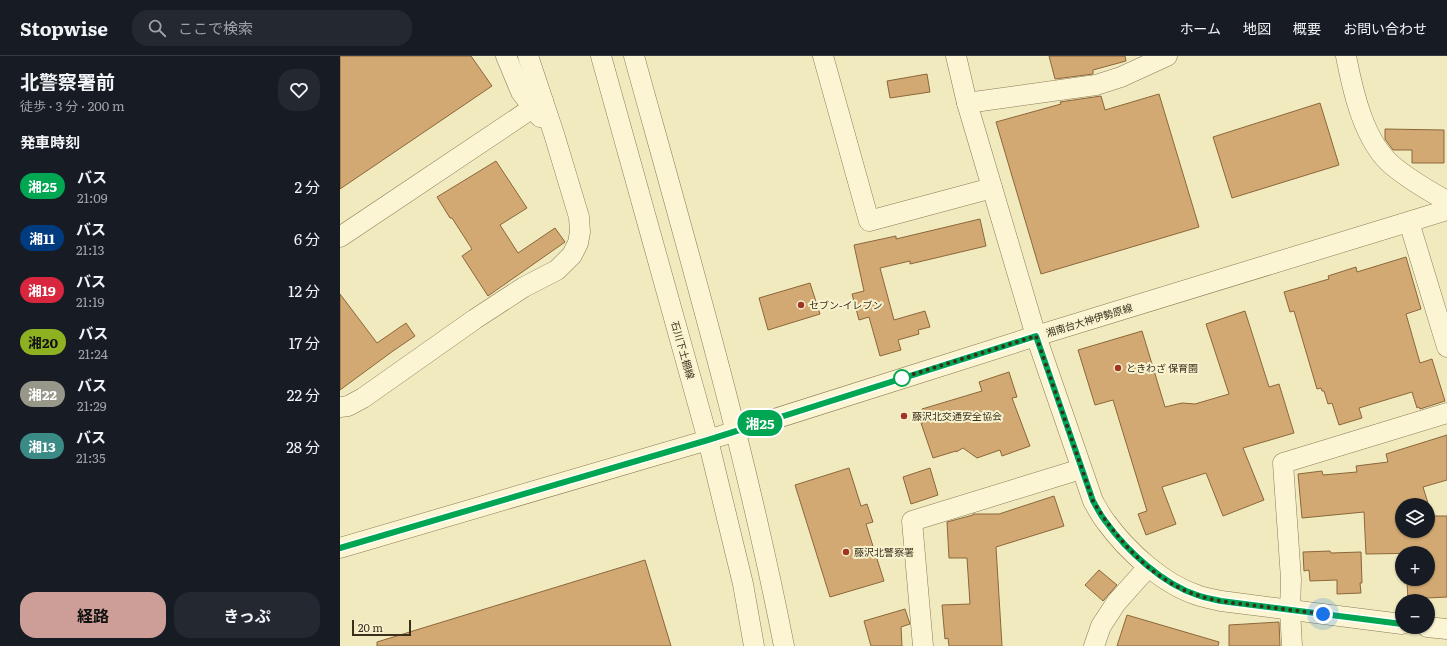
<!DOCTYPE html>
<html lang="ja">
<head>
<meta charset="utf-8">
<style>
	body { margin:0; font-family:Literata,"Noto Sans JP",serif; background:#242831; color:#f1f3f6; height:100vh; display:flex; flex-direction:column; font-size:15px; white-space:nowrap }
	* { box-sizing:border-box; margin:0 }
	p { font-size:13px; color:#9ea1a6 }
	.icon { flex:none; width:22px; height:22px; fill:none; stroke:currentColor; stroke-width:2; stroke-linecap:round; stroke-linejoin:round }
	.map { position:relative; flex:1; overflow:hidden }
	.sheet { display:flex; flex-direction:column; background:#171b24; width:340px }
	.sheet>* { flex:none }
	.badge { padding:0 8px; border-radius:13px; font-size:14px; line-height:26px }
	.tools { position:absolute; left:1055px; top:442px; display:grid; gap:8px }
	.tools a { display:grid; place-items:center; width:40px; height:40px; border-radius:50%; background:#171b24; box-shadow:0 1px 3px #0004; font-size:20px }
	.scale { position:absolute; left:12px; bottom:10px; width:59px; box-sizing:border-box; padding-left:4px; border:2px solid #392f1c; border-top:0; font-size:11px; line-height:14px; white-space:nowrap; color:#392f1c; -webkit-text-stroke:3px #f8f2cf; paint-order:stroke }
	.you { position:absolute; width:20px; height:20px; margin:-10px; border:3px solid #fff; border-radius:50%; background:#1a73e8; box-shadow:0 0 0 6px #1a73e833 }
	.map>.badge { position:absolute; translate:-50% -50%; box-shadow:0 0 0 2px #fff }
	h2 { padding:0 20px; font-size:15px; line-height:36px }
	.round { display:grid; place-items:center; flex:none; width:42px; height:42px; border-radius:16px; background:#242831 }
	.headline { display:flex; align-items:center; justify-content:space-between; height:68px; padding:0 20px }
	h1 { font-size:19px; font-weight:700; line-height:30px }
	.button { display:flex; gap:8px; margin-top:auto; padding:8px 20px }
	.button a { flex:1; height:46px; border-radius:16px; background:#cc9e97; color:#111; font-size:16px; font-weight:700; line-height:46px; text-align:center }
	.button a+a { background:#242831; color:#f1f3f6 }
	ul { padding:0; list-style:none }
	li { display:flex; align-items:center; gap:12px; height:52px; padding:0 20px }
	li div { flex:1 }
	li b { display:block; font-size:15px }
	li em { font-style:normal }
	li .badge { min-width:44px; font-weight:700; text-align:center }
	header { display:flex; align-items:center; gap:24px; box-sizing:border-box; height:56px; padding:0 20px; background:#171b24; border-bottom:1px solid #363941 }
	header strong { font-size:19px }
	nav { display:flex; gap:22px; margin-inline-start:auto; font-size:14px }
	.search { width:280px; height:36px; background:#242831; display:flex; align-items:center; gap:10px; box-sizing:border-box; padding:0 14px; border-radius:16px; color:#9ea1a6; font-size:15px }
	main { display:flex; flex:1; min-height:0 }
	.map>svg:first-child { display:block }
	.building { fill:#d2a972; stroke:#8b673a; fill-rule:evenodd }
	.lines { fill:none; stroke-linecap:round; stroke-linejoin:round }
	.minor-casing { stroke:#8b7a56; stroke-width:21 }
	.minor { stroke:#fbf5d3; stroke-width:20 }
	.line-casing { stroke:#fff; stroke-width:9 }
	.line { stroke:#00a651; stroke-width:6 }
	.walk { stroke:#392f1c; stroke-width:4; stroke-dasharray:0 7.2 }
	.poi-dot { fill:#9e3522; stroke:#f8f2cf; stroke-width:1.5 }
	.stop-dot { fill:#fff; stroke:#00a651; stroke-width:2 }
	.labels { text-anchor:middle; stroke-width:4; stroke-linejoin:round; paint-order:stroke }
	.poi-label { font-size:10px; fill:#392f1c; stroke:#f8f2cf; text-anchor:start }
	.street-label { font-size:10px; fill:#392f1c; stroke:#f8f2cf }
</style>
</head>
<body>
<header>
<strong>Stopwise</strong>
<div class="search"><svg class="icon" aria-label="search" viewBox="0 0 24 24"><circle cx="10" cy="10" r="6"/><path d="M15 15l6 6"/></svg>ここで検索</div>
<nav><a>ホーム</a><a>地図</a><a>概要</a><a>お問い合わせ</a></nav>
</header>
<main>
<section class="sheet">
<div class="headline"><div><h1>北警察署前</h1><p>徒歩 · 3 分 · 200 m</p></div><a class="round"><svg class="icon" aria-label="heart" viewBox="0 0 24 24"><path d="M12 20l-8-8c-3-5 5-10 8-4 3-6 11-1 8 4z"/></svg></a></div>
<h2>発車時刻</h2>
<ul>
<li><span class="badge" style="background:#00a651;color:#fff">湘25</span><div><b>バス</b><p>21:09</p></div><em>2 分</em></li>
<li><span class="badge" style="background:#003b80;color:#fff">湘11</span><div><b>バス</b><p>21:13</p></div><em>6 分</em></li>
<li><span class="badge" style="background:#d7263d;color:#fff">湘19</span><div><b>バス</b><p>21:19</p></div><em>12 分</em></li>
<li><span class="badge" style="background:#8db120;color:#111">湘20</span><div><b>バス</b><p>21:24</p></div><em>17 分</em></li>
<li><span class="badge" style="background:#98988a;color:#fff">湘22</span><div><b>バス</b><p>21:29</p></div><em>22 分</em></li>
<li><span class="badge" style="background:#3a8a85;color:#fff">湘13</span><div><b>バス</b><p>21:35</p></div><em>28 分</em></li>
</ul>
<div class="button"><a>経路</a><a>きっぷ</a></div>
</section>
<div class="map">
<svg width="1107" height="590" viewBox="0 0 1107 590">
	<rect width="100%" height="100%" fill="#f1eabf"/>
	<g class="building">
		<path d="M0 0H131L152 30 0 133Z"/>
		<path d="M709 0H785L786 5 753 14V18L715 23Z"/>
		<path d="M587 18 590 36 550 42 547 25Z"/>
		<path d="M819 38 859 171 701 218 656 66 721 48 720 46 761 40 765 54Z"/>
		<path d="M980 47 999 109 892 142 873 81Z"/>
		<path d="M1045 73 1104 74V107H1072V94H1053L1045 83Z"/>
		<path d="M156 105 187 152 160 169 178 197 215 172 225 186 148 240 122 200 132 193 112 162H110L97 141Z"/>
		<path d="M640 163 646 190 570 208V205L540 212 554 264 585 255 590 271 578 274 579 278 558 284 561 294 540 300 529 261 519 264 512 238 524 235 514 189 556 180V183Z"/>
		<path d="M1066 201 1081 253 1066 258 1080 307 1092 303 1105 345 1080 353 1079 351 1077 352 1072 336 1019 352 1022 362 999 369 992 347 988 348 984 335H982L981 332 977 333 954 255 950 256 944 236 989 223 988 220 1016 211 1017 216Z"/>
		<path d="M470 227 480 258 428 274 419 242Z"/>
		<path d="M0 238 37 287 66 267 75 280 53 295 0 334Z"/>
		<path d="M905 255 929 331 939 328 954 377 903 392 924 444 883 460 866 417 822 431 836 468 806 479 798 458 807 455 773 344 755 349 738 294 802 275 825 351 842 347 855 348 889 338 866 268Z"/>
		<path d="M669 316 677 341 672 342 690 390 662 400 660 394 637 402 623 392 616 396V395L593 402 581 367 586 366 582 353 642 335 639 326Z"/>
		<path d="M1107 379V424L1083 431 1092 460H1107V541L1068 543 1067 527H1064V523H1088V497L1026 498 1024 456 962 462 958 418 982 415 983 419 1017 416 1016 410 1048 406 1046 398ZM1062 449H1088V475H1062Z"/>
		<path d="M509 412 521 450 527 448 533 466 526 468 544 525 490 541 455 429Z"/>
		<path d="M590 412 598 439 571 448 563 421Z"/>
		<path d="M714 440 724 470 656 491 662 590H609L608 582 605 583 602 549 630 548 627 502H609L607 466 633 459V458H659Z"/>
		<path d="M990 495 991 497 1021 496 1022 527H1020L1021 537 997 538V524L970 525 969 514 964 515 963 496Z"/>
		<path d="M305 504 331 590H37V586Z"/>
		<path d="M759 514 777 529 763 545 745 529Z"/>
		<path d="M565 553 570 568 561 571 562 590H531L524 565Z"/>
		<path d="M787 559 879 586 878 590H777Z"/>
		<path d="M939 566 940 590H889V569Z"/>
	</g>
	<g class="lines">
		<g class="minor-casing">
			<g id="minor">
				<path d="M166 0 181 36 200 61"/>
				<path d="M261 0 368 384 403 528 414 590"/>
				<path d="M294 0C348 195 405 391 444 590"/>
				<path d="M483 0 529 165 652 132"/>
				<path d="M616 0 627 47 696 280 753 445C757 452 761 460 766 466 787 495 823 528 857 539 865 542 873 543 881 545L1062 568"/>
				<path d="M1006 0C1013 36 1024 86 1053 110 1070 124 1089 135 1107 145"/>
				<path d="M627 47 756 29 781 21 827 0"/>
				<path d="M1069 166 1107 291"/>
				<path d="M0 181 203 45"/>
				<path d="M0 351 8 350 23 342 135 263 184 231 217 214 232 199 238 187 240 176 239 161 214 78 188 0"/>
				<path d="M0 492 368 384 696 280 1107 154"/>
				<path d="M1087 571 1107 573"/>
				<path d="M583 590 572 465 741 413"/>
				<path d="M754 590 761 570 776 547 808 511"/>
				<path d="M952 590 950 554 951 523 943 407 1107 357"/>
			</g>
		</g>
		<use href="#minor" class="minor"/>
	</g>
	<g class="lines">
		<g class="line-casing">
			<path id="line" d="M0 492 368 384 696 280 753 445C757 452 761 460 766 466 787 495 823 528 857 539 865 542 873 543 881 545L1062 568"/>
		</g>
		<use href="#line" class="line"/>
		<path class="walk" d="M562 322H561L696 280 753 445C776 483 813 525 857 539 874 545 893 547 911 549 935 552 959 555 983 558"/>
	</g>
	<g class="poi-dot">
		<circle cx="461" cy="249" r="4"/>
		<circle cx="778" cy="312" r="4"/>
		<circle cx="564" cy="360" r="4"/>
		<circle cx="506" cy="496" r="4"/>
	</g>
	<circle class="stop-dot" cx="562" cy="322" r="8"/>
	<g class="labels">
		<g class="poi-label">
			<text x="469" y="253">セブン-イレブン</text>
			<text x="786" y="316">ときわざ 保育園</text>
			<text x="572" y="364">藤沢北交通安全協会</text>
			<text x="514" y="500">藤沢北警察署</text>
		</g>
		<g class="street-label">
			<text transform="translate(749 264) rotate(-17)" y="4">湘南台大神伊勢原線</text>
			<text transform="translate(343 294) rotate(74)" y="4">石川下土棚線</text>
		</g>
	</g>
</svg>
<div class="tools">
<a><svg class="icon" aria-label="layers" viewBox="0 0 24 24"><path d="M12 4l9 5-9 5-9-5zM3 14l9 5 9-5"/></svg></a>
<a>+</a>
<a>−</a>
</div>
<div class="scale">20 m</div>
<div class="you" style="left:983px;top:558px"></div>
<b class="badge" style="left:420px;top:367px;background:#00a651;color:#fff">湘25</b>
</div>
</main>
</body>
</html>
